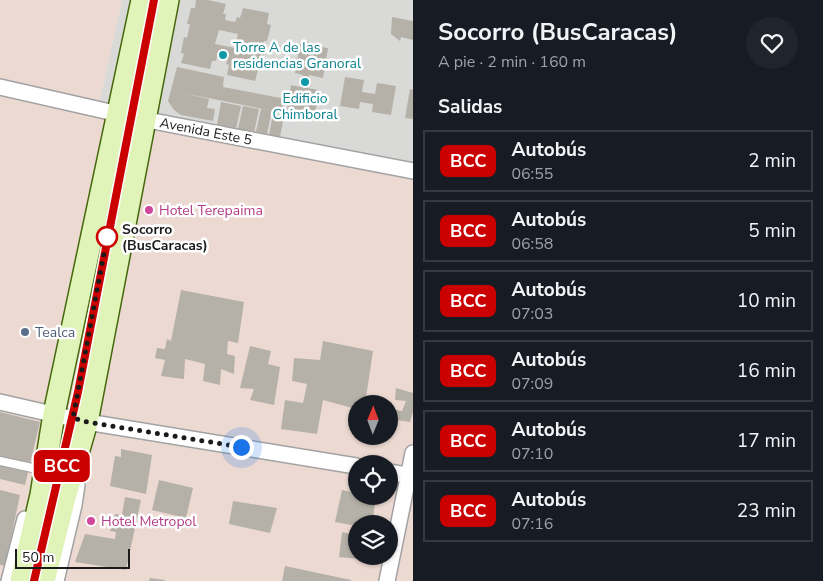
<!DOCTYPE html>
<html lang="es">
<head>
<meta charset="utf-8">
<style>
	body { margin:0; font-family:"Nunito Sans",sans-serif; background:#20242c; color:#f1f3f6; height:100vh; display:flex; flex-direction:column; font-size:19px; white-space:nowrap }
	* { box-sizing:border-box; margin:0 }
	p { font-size:16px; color:#9ea1a6 }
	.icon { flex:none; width:28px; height:28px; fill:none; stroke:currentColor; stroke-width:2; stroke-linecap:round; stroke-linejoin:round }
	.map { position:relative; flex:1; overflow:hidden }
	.panel { display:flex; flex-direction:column; background:#171b24; width:410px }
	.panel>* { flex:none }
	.badge { padding:0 10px; border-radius:8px; font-size:18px; line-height:32px }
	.needle { width:32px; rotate:1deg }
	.controls { position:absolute; left:348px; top:395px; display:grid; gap:10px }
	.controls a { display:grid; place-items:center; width:50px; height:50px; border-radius:50%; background:#171b24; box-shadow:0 1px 4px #0004; font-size:25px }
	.scale { position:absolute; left:15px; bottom:12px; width:115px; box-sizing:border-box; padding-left:5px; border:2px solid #1b1b1b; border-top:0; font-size:14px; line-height:18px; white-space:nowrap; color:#1b1b1b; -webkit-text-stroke:4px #fff; paint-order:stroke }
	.you { position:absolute; width:25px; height:25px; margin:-12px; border:4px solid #fff; border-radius:50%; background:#1a73e8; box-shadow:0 0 0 8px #1a73e833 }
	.map>.badge { position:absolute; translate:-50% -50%; box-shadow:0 0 0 2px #fff }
	h2 { padding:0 25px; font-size:19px; line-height:45px }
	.round { display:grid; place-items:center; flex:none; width:52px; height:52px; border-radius:26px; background:#20242c }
	.overview { display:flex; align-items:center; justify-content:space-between; height:85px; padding:0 25px }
	h1 { font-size:24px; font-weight:700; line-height:38px }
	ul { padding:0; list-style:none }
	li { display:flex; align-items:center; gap:15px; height:62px; margin:0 10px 8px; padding:0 15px; border:2px solid #363941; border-radius:0px }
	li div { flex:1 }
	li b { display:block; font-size:19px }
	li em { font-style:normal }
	li .badge { min-width:55px; font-weight:700; text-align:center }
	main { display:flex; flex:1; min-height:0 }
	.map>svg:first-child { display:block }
	.residential { fill:#d9d9d8 }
	.commercial { fill:#ecdad2; fill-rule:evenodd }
	.building { fill:#b5b1a8; fill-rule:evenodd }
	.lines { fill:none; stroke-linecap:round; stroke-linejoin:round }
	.lane-casing { stroke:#a2a2a2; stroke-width:10 }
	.street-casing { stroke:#a2a2a2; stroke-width:18 }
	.secondary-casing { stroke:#45680d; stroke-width:24 }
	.lane { stroke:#fff; stroke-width:8 }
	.street { stroke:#fff; stroke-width:15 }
	.secondary { stroke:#e0f3b8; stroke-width:21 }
	.line-casing { stroke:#fff; stroke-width:11 }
	.line { stroke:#cb0000; stroke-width:8 }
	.walk { stroke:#1b1b1b; stroke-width:5; stroke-dasharray:0 9 }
	.culture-dot { fill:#0f9aa8; stroke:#fff; stroke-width:2 }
	.hotel-dot { fill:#d1479c; stroke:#fff; stroke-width:2 }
	.stop-dot { fill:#fff; stroke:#cb0000; stroke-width:2.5 }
	.service-dot { fill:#5c6f8a; stroke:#fff; stroke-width:2 }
	.labels { text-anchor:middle; stroke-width:5; stroke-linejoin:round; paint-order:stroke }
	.culture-label { font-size:14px; fill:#0d838f; stroke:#fff; text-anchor:start }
	.street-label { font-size:14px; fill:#1b1b1b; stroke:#fff }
	.hotel-label { font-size:14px; fill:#b23c85; stroke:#fff; text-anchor:start }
	.stop-label { font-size:14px; font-weight:bold; fill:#1b1b1b; stroke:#fff; text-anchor:start }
	.service-label { font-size:14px; fill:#4e5e75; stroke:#fff; text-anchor:start }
</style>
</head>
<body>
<main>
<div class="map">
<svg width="413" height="581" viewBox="0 0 413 581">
	<rect width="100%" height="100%" fill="#ecebe2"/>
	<path class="residential" d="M122 0H413V178L96 117Z"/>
	<path class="commercial" d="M0 0H122L96 117 413 178V581H0ZM356 404H389V436H356ZM356 464H389V496H356ZM356 524H389V556H356Z"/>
	<g class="building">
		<path d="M196 0H208L226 4 223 14H226L225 20 235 22 237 17 240 18 243 8 269 13 267 24 271 25 267 41H264L263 47 262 54H264L260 71 258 70 255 81 227 75 229 65 226 64 228 59 217 57 216 61H212L210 69 181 63 184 54 181 53 184 37 187 38 190 24H187L191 8H195ZM219 30 238 34 235 48 215 44Z"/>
		<path d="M392 17 413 21V40L401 37 400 41 391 34Z"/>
		<path d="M306 42 321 45 320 47 328 48 323 78 309 75 307 88 319 90 314 120 305 118V121L290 119 291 116 286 115 291 85 301 87 303 75 295 73 300 44 306 45Z"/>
		<path d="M177 67 224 77 223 87 286 99 284 113 272 110 267 134 256 132 261 109 268 110 183 93 209 99 207 108 215 109 213 121 181 115 174 110 168 101Z"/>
		<path d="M345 77 364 80 362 92 375 94 377 83 396 86 391 115 372 112 373 104 360 102 359 109 340 106Z"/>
		<path d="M410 89 413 90V119L405 118Z"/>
		<path d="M221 102 241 106 236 129 217 125Z"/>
		<path d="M243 106 259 109 254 133 238 129Z"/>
		<path d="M273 114 284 116 280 137 269 135Z"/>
		<path d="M181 290 244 302 238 343 228 341 227 354 235 356 234 374 221 369 220 385 203 381 205 364 185 359 184 379 161 376 165 360 155 358 157 348 165 349 167 339 171 341Z"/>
		<path d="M323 341 373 351 365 404H356V409L323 400 317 434 281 429 285 400 303 403 307 384 292 381 294 358 320 360Z"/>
		<path d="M250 346 271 351 268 364 280 367 274 405 250 400 254 389 240 388Z"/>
		<path d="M396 388 413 393V412L410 422 390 419 391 409 402 411 406 401 395 400Z"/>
		<path d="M0 412 40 422 25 485 0 479Z"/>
		<path d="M121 449 152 455 146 494 110 486 115 456 121 457Z"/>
		<path d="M159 480 193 488 186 518 152 510Z"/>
		<path d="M0 490 20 495 5 566 0 565Z"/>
		<path d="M342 490 356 493V496L376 497 372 524H356V526L335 522Z"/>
		<path d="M125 497 141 500 126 570 75 562 85 534 115 539 116 532 110 531 115 514 122 515Z"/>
		<path d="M233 501 277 508 270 533 229 524Z"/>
		<path d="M342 532 356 535V556H371L370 560 339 557Z"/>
		<path d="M285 566 351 580V581H282Z"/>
		<path d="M150 578 165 580V581H149Z"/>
	</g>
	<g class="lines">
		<g class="lane-casing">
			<g id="lane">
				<path d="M0 461 37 469"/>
				<path d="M52 506 78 392 154 0"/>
			</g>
		</g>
		<g class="street-casing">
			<g id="street">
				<path d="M0 87 132 117 413 171"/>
				<path d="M0 402 87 422 356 466"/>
				<path d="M389 472 413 476"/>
				<path d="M9 581 25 519"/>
				<path d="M56 581 74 505 77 485"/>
				<path d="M387 581 413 453"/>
			</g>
		</g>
		<g class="secondary-casing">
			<g id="secondary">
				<path d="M21 581 41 495 54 414 142 0"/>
				<path d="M44 581 64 501 87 422 168 0"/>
			</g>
		</g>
		<use href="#lane" class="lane"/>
		<use href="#street" class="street"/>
		<use href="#secondary" class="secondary"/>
	</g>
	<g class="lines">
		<g class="line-casing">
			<path id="line" d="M34 581 78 392 154 0"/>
		</g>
		<use href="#line" class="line"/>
		<path class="walk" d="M107 237 73 418 87 422 241 447"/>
	</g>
	<g class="culture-dot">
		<circle cx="223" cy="55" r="5"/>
		<circle cx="305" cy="82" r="5"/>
	</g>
	<g class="hotel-dot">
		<circle cx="149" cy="210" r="5"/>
		<circle cx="91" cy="521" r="5"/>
	</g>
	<circle class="stop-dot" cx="107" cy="237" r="10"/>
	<circle class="service-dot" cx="25" cy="332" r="5"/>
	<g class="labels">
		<g class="culture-label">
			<text x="233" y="52">Torre A de las<tspan x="233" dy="16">residencias Granoral</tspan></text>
			<text x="305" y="103" text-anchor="middle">Edificio<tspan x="305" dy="16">Chimboral</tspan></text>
		</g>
		<g class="street-label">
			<text transform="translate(206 131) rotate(11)" y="5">Avenida Este 5</text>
		</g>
		<g class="hotel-label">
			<text x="159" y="215">Hotel Terepaima</text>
			<text x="101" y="526">Hotel Metropol</text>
		</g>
		<g class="stop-label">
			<text x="122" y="234">Socorro<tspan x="122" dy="16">(BusCaracas)</tspan></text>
		</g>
		<g class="service-label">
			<text x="35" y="337">Tealca</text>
		</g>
	</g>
</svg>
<div class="controls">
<a><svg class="needle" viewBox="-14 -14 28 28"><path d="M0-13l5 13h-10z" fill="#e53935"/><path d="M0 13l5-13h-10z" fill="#9ea1a6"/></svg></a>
<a><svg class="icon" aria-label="locate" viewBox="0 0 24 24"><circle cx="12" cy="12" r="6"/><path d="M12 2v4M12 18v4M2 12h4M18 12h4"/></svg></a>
<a><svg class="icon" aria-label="layers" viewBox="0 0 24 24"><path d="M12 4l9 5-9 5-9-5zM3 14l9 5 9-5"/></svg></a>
</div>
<div class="scale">50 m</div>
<div class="you" style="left:241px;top:447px"></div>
<b class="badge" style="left:62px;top:466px;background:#cb0000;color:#fff">BCC</b>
</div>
<section class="panel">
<div class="overview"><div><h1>Socorro (BusCaracas)</h1><p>A pie · 2 min · 160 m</p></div><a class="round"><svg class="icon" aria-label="heart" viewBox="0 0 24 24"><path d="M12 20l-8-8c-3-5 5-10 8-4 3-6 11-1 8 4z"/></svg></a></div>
<h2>Salidas</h2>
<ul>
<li><span class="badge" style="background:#cb0000;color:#fff">BCC</span><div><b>Autobús</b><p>06:55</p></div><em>2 min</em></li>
<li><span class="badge" style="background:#cb0000;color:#fff">BCC</span><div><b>Autobús</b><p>06:58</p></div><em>5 min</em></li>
<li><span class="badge" style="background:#cb0000;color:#fff">BCC</span><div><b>Autobús</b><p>07:03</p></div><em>10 min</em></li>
<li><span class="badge" style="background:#cb0000;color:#fff">BCC</span><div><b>Autobús</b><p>07:09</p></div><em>16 min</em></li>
<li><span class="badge" style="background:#cb0000;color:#fff">BCC</span><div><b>Autobús</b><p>07:10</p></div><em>17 min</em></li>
<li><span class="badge" style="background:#cb0000;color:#fff">BCC</span><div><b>Autobús</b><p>07:16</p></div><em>23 min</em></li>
</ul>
</section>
</main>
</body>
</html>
